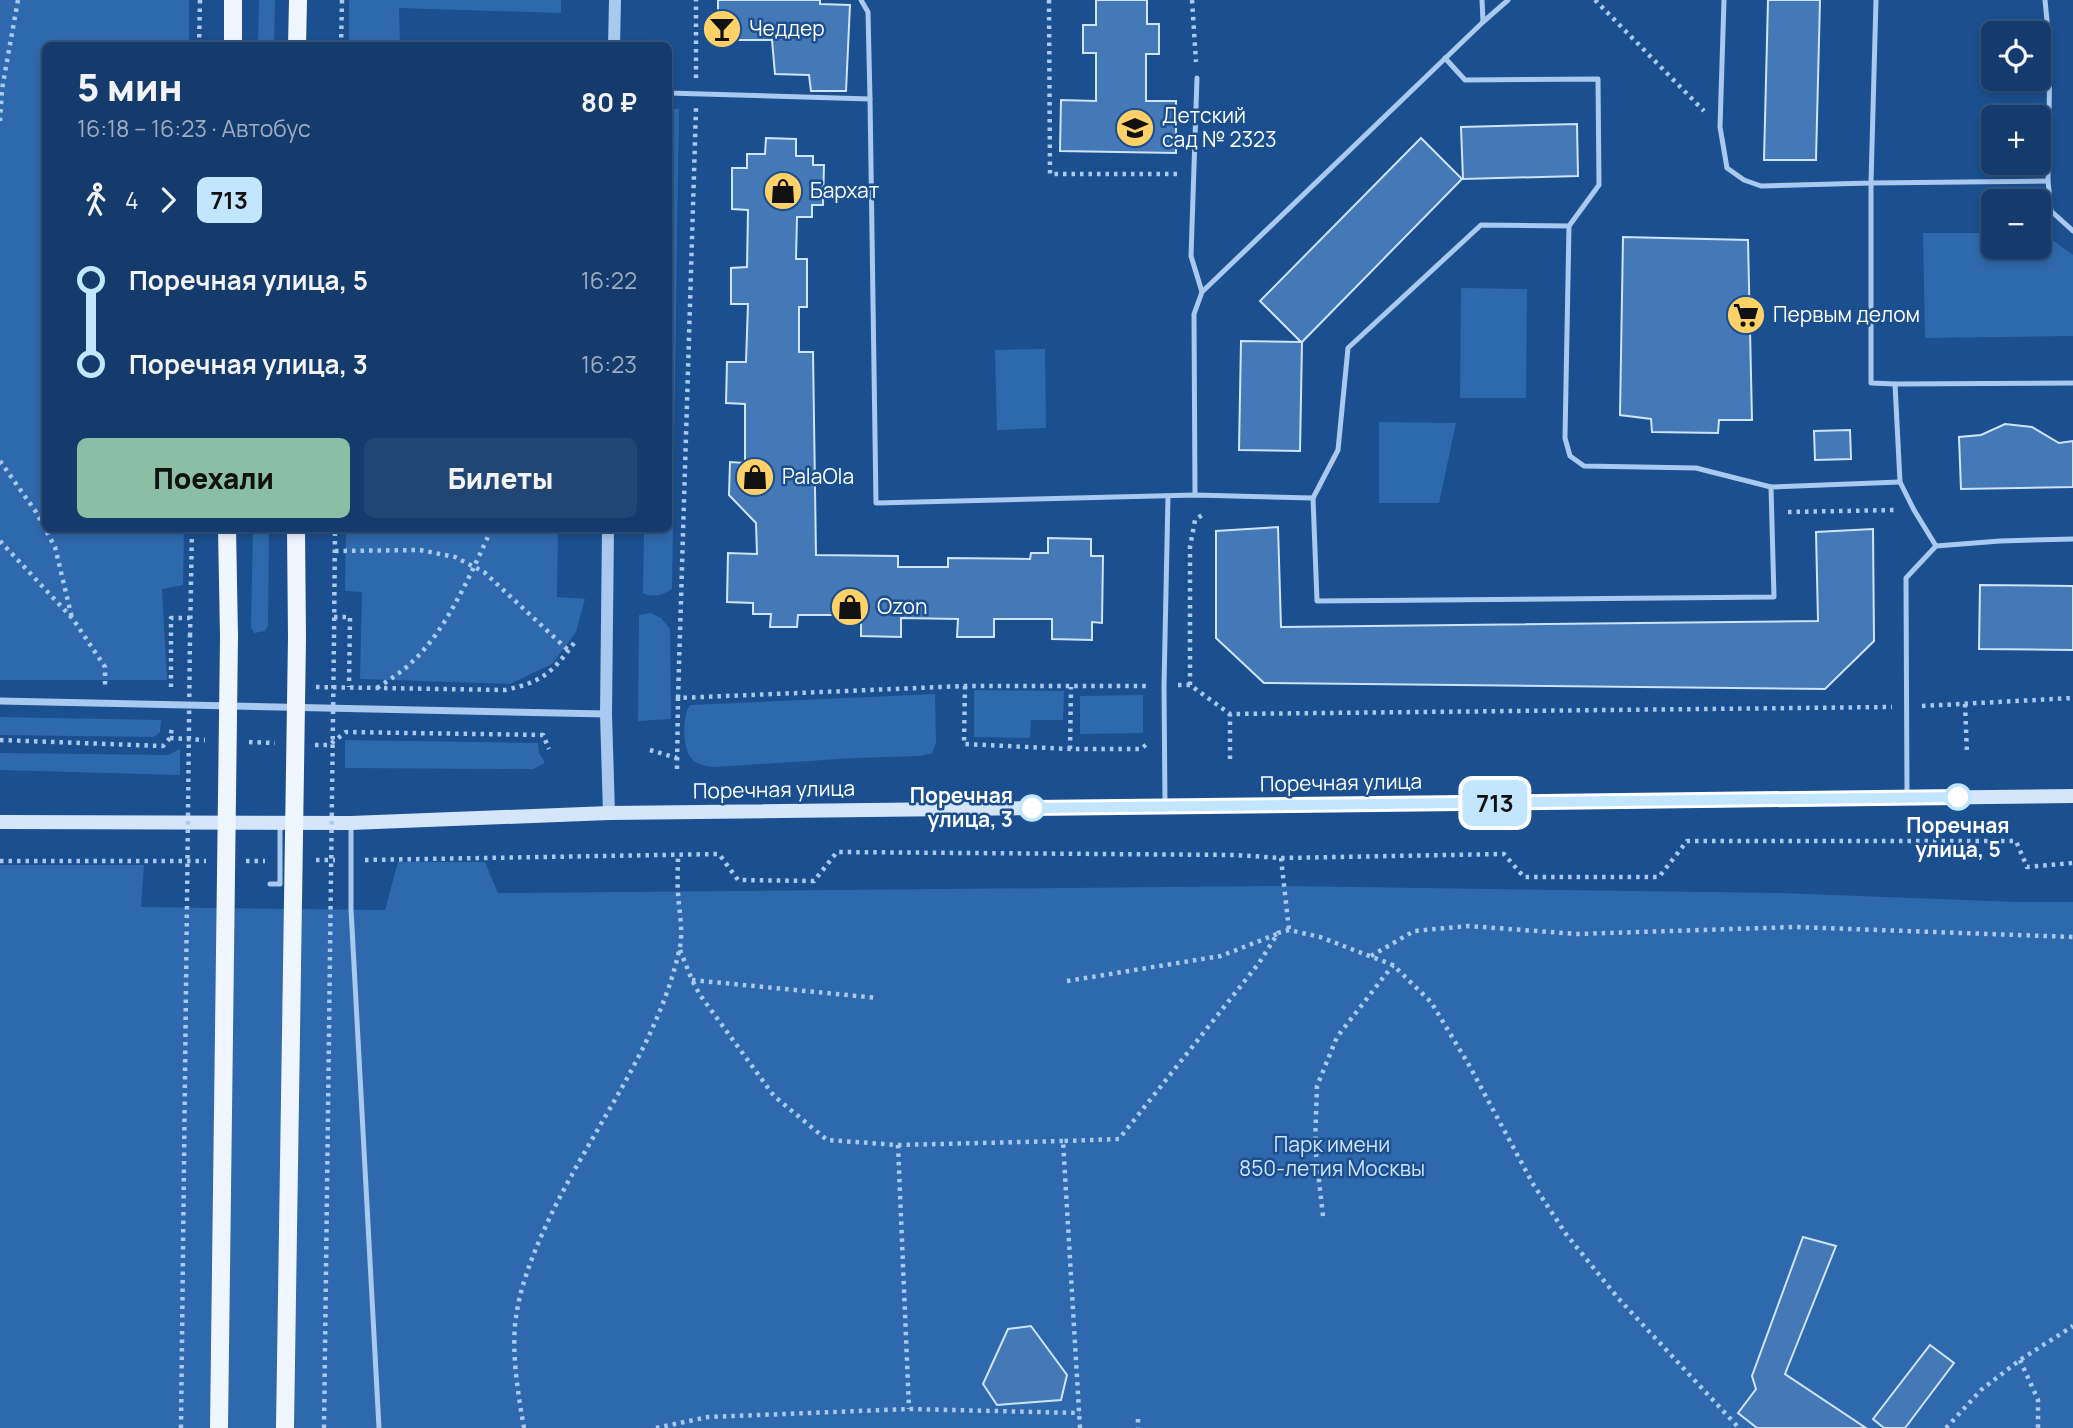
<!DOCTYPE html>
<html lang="ru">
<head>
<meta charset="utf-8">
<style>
	body { margin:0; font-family:Manrope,sans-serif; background:#214673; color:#f1f3f6; height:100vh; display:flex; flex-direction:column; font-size:26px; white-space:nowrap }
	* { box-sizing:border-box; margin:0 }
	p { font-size:23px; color:#9dadc1 }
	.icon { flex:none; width:38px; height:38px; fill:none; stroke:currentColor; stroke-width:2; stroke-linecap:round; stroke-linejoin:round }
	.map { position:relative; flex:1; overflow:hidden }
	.side { position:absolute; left:42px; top:42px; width:630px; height:490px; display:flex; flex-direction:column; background:#143b6b; border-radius:10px; box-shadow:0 4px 10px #0003,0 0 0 2px #33557e }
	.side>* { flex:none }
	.badge { padding:0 14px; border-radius:10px; font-size:24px; line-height:46px }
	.tools { position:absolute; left:1981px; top:21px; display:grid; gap:14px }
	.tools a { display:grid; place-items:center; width:70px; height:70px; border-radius:10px; background:#143b6b; box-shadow:0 4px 10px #0003,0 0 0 2px #33557e; font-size:35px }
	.map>.badge { position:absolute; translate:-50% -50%; box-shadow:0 0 0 4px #fff }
	.legs { display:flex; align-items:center; gap:10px; height:77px; padding:0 35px; font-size:23px }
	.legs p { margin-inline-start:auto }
	.overview { display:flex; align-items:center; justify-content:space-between; height:119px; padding:0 35px }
	h1 { font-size:38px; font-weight:800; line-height:52px }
	.primary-button { display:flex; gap:14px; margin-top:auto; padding:14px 35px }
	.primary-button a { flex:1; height:80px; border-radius:10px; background:#8abfa5; color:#111; font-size:28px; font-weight:800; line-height:80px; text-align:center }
	.primary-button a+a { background:#214673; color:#f1f3f6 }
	ul { padding:0 35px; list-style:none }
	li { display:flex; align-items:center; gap:24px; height:84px; font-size:26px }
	li i { display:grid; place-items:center; width:10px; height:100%; margin:0 9px; background:currentColor }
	li i::after { content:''; width:18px; height:18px; margin:-9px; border:5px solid; border-radius:50%; background:#143b6b }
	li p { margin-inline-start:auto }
	li:first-child i { background:linear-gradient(#0000 50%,currentColor 0) }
	li:last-child i { background:linear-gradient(currentColor 50%,#0000 0) }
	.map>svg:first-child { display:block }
	.green { fill:#2e69ad }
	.building { fill:#4478b7; stroke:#cfe3fa; stroke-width:2 }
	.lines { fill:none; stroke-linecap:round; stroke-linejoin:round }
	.path { stroke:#a9c9ee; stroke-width:4.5; stroke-dasharray:3.5 5; stroke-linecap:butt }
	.service { stroke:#a9c9ee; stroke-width:5 }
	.minor { stroke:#a9c9ee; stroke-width:7 }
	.tertiary { stroke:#a9c9ee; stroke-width:12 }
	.secondary { stroke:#d6e6fa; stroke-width:14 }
	.primary { stroke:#f0f6ff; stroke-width:18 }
	.path-bridge { stroke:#a9c9ee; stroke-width:4.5; stroke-dasharray:3.5 5; stroke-linecap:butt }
	.primary-bridge { stroke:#f0f6ff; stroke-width:18 }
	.line-1-casing { stroke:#fff; stroke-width:16 }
	.line-1 { stroke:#c2e6ff; stroke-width:10 }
	.stop-1-dot { fill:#fff; stroke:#c2e6ff; stroke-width:3.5 }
	.labels { text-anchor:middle; stroke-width:5; stroke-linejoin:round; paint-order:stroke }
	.poi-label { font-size:21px; fill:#fff; stroke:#1b4f8f; text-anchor:start }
	.street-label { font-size:21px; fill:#fff; stroke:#1b4f8f }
	.stop-label { font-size:21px; font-weight:bold; fill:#fff; stroke:#1b4f8f; text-anchor:end }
	.park-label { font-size:21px; fill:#cfe3fa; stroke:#1b4f8f }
</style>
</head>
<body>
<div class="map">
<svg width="2073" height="1428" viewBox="0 0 2073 1428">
	<rect width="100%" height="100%" fill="#1b4f8f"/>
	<g class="green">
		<path d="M0 0H189V45L46 46V528L184 529 183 585 162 589 167 680H0Z"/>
		<path d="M259 0H275L274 45H258Z"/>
		<path d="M349 0H561V13L399 8 400 45H349Z"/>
		<path d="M669 109H679L672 589C662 595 654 598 643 593L644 529 668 528Z"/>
		<path d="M1923 233H1993V247H2039V234H2044L2073 255V336L1925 338Z"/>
		<path d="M1461 288 1527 289 1526 398H1460Z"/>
		<path d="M1045 349 1046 428 997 430 995 350Z"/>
		<path d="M1379 422 1456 423 1439 503H1379Z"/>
		<path d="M558 528 557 597 585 599 576 632 552 664 510 684 360 679 362 592 345 591 346 529Z"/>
		<path d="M253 529H269L268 625 265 631 254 633 251 627Z"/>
		<path d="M651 613 661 618 670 629 671 719 638 721 639 615Z"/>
		<path d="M974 690 1064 691 1063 720H1031L1030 738 974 737Z"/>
		<path d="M935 694 936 743 932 753 921 756 855 758 713 767C706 766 697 765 692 759 682 749 682 715 690 705Z"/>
		<path d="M1143 695V733L1080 734V696Z"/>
		<path d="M0 717 161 720 160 732 154 737 0 735Z"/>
		<path d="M345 740 538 743 539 753 545 763 533 769 345 768Z"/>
		<path d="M180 749V775L0 770V753L168 755Z"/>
		<path d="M398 862H485L498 893 1284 886 1780 893 2018 902H2073V1428H0V865H144L141 907 385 910Z"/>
	</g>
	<g class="building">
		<path d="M718 0H820V4L850 5 846 91H811L809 75 775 74 772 40H718Z"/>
		<path d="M1096 0H1147V24H1159V54H1146V101H1176V153L1060 151 1061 100 1096 101V53H1083V25H1096Z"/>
		<path d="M1768 0H1820L1816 160H1764Z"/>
		<path d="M1577 124 1578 176 1463 179 1461 127Z"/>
		<path d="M766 138 796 139V156H813V165H824L823 205H812V217H797L796 259H807V307H799V352H813L816 555 898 556V567H948V558L1030 559 1031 553H1048V538L1091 539V556H1103L1102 623 1092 622V640L1052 639V619H994V637H957L958 619 901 618V637L861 636V615H798L797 627H770L771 614H753V603L727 602 728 553 757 554 756 523 729 495 730 462 745 463V404L726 403 727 362H746L748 304H731V268L747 267 748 210 732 209V168H747V154H765Z"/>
		<path d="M1421 138 1462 179 1302 342 1300 451 1239 450 1241 341 1301 342 1260 301Z"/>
		<path d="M1623 237 1748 240 1752 420H1719L1718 433 1652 432 1651 419 1620 415Z"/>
		<path d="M2005 424 2032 427 2059 443 2073 441V487L1961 489 1959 437 1981 435Z"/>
		<path d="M1850 430 1851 459 1815 460 1814 431Z"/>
		<path d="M1278 527 1281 627 1818 621 1816 532 1873 529 1874 641 1825 689 1264 683 1216 638V531Z"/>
		<path d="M1980 585 2073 586V650L1979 649Z"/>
		<path d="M1803 1237 1836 1246 1785 1374 1866 1428H1757L1738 1413 1756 1389 1752 1376Z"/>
		<path d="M1031 1326 1067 1375 1061 1400 997 1405 983 1384 1008 1329Z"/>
		<path d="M1930 1345 1954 1363 1905 1428H1884L1873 1419Z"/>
	</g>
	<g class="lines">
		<g class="path">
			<path d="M1049 0 1050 174H1179"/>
			<path d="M1192 0 1196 62"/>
			<path d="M1595 0 1704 111"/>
			<path d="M199 46 200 0"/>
			<path d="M341 46 342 0"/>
			<path d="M696 78V0"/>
			<path d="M0 121 2 89 18 0"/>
			<path d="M0 461 36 512 55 547 72 618"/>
			<path d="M1788 512 1895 510"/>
			<path d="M0 541 73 619 105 667V686"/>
			<path d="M335 551 420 550 455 557 484 572 568 650"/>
			<path d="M334 617H350L349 687"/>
			<path d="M190 636 192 528"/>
			<path d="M334 638 335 528"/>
			<path d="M1178 685H1190L1230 714 1892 707"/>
			<path d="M1190 685V547L1195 520 1205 513"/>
			<path d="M965 686 964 744 1070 749H1141L1148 743"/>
			<path d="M171 687V618H190"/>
			<path d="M316 687 505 690C542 682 552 673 574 643"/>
			<path d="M377 688C389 680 402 672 412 662 447 630 472 571 492 528"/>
			<path d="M678 698 696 108"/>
			<path d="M1965 704 1967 754"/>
			<path d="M1922 706 2073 698"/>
			<path d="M170 738 205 740"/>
			<path d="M0 740 163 746 170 738 172 728"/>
			<path d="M249 742 275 743"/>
			<path d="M315 745H329L346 732 543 735 549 749"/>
			<path d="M1070 749 1071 687"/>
			<path d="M650 750 677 758"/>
			<path d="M1230 759V714"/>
			<path d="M677 769 678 698 965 686H1148"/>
			<path d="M1281 858 1289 930"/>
			<path d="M316 860H335"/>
			<path d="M365 860 719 854 738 880 814 881 837 852 1235 855 1281 858 1504 854 1524 877H1659L1687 841H2016L2027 867 2073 863"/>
			<path d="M0 861H206"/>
			<path d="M246 861H265"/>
			<path d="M680 950 692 980 700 995 774 1096 827 1140 898 1145 909 1409"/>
			<path d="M1371 956 1414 931 1469 926 1577 934 1795 927 2073 937"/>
			<path d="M692 980 878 998"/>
			<path d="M1067 981 1221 956 1277 934"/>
			<path d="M898 1145 1063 1141"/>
			<path d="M1323 1216 1315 1145 1317 1086 1337 1037 1393 965"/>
			<path d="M2020 1360 2038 1400V1428"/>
			<path d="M1138 1419V1428"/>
			<path d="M524 1428C518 1394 511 1351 516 1317 521 1282 535 1249 550 1217 592 1129 658 1046 679 951 684 932 679 912 678 893 677 881 678 868 678 856"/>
			<path d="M656 1428 708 1417 909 1409 1080 1413"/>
			<path d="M1080 1428 1063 1141 1119 1139 1259 963 1278 933 1289 930 1320 937 1393 965 1431 1002 1469 1065 1533 1184 1566 1234 1618 1298 1739 1428"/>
			<path d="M1946 1428 1981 1390 2020 1360 2073 1326"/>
		</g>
		<g class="service">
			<path d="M861 0 868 12 870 99"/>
			<path d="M1482 0 1483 22"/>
			<path d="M1724 0 1720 127 1727 168 1744 180 1761 186 1871 183 1876 0"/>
			<path d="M2045 0 2050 52 2048 181 2051 211 2073 231"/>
			<path d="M1197 78 1191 256 1202 292"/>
			<path d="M668 93 870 99 876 503 1195 495 1313 498 1338 450 1348 348 1481 225 1569 226 1599 185 1598 79 1465 80 1445 58"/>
			<path d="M1569 226 1565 438 1570 456 1584 466 1696 468 1771 487"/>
			<path d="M1895 384 1871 383V183L2048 181"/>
			<path d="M1195 495 1194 314 1202 292 1483 22 1508 0"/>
			<path d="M1313 498 1317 601 1774 597 1771 487 1900 482"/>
			<path d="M1936 546 2000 541 2073 539"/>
			<path d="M1907 796 1906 578 1936 546 1914 510 1900 482 1895 384 2073 383"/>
			<path d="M1165 804 1164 686 1168 496"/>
			<path d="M351 823V909L379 1428"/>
			<path d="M270 884H280V826"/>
		</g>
		<path class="minor" d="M0 701 606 714"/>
		<g class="tertiary">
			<path d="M614 46 615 0"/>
			<path d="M608 528 606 714 609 813"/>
		</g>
		<path class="secondary" d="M0 822 351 823 609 813 2073 796"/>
		<g class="primary">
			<path d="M233 46V0"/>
			<path d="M297 46 298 0"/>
			<path d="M227 528 229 637"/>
			<path d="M296 528 297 638"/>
		</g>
		<g class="path-bridge">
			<path d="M181 1428 190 636"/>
			<path d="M324 1428 334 638"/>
		</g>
		<g class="primary-bridge">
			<path d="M219 1428 229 637"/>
			<path d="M285 1428 297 638"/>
		</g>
	</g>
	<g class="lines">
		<g class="line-1-casing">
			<path id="line-1" d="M1032 808 1958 797"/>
		</g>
		<use href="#line-1" class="line-1"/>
	</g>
	<defs>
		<g id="bar-disc" transform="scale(2.0125)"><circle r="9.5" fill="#ffd166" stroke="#1b4f8f"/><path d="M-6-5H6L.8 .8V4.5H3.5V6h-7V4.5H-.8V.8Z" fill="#111"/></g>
		<g id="school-disc" transform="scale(2.0125)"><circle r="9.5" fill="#ffd166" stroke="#1b4f8f"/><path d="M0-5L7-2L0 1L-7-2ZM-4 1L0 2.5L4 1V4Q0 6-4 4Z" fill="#111"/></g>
		<g id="shop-disc" transform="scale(2.0125)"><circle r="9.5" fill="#ffd166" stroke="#1b4f8f"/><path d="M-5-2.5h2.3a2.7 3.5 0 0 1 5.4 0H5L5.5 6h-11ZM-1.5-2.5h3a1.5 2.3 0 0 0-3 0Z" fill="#111"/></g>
		<g id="supermarket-disc" transform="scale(2.0125)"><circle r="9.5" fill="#ffd166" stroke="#1b4f8f"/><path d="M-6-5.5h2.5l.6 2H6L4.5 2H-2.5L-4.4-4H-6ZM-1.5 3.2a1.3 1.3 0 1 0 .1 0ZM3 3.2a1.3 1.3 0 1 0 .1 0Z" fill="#111"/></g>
	</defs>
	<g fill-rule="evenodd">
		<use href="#bar-disc" x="722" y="29"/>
		<use href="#school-disc" x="1135" y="128"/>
		<use href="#shop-disc" x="783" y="191"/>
		<use href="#supermarket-disc" x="1746" y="315"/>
		<use href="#shop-disc" x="755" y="477"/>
		<use href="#shop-disc" x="850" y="607"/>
	</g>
	<g class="stop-1-dot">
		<circle cx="1958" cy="797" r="12"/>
		<circle cx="1032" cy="808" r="12"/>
	</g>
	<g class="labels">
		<g class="poi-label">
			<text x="749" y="36">Чеддер</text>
			<text x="1162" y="123">Детский<tspan x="1162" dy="24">сад № 2323</tspan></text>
			<text x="810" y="198">Бархат</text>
			<text x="1773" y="322">Первым делом</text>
			<text x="782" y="484">PalaOla</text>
			<text x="877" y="614">Ozon</text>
		</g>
		<g class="street-label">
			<text transform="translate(1341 783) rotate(-1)" y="7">Поречная улица</text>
			<text transform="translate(774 790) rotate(-1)" y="7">Поречная улица</text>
		</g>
		<g class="stop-label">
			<text x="1013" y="803">Поречная<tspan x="1013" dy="24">улица, 3</tspan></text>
			<text x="1958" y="833" text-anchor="middle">Поречная<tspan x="1958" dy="24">улица, 5</tspan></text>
		</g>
		<g class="park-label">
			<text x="1332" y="1152">Парк имени<tspan x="1332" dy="24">850-летия Москвы</tspan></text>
		</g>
	</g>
</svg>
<div class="tools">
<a><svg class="icon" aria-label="locate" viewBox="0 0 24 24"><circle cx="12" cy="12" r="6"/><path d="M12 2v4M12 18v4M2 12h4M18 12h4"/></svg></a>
<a>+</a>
<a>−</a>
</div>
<b class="badge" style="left:1495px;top:803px;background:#c2e6ff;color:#111">713</b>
<section class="side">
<div class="overview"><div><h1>5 мин</h1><p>16:18 – 16:23 · Автобус</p></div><b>80 ₽</b></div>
<div class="legs"><svg class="icon" aria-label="walk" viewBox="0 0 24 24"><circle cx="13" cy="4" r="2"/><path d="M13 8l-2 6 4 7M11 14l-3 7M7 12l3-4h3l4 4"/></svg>4<svg class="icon" aria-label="forward" viewBox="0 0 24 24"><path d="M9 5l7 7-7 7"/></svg><b class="badge" style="background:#c2e6ff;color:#111">713</b></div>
<ul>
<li><i style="color:#c2e6ff"></i><b>Поречная улица, 5</b><p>16:22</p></li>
<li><i style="color:#c2e6ff"></i><b>Поречная улица, 3</b><p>16:23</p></li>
</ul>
<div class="primary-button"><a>Поехали</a><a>Билеты</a></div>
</section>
</div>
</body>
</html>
